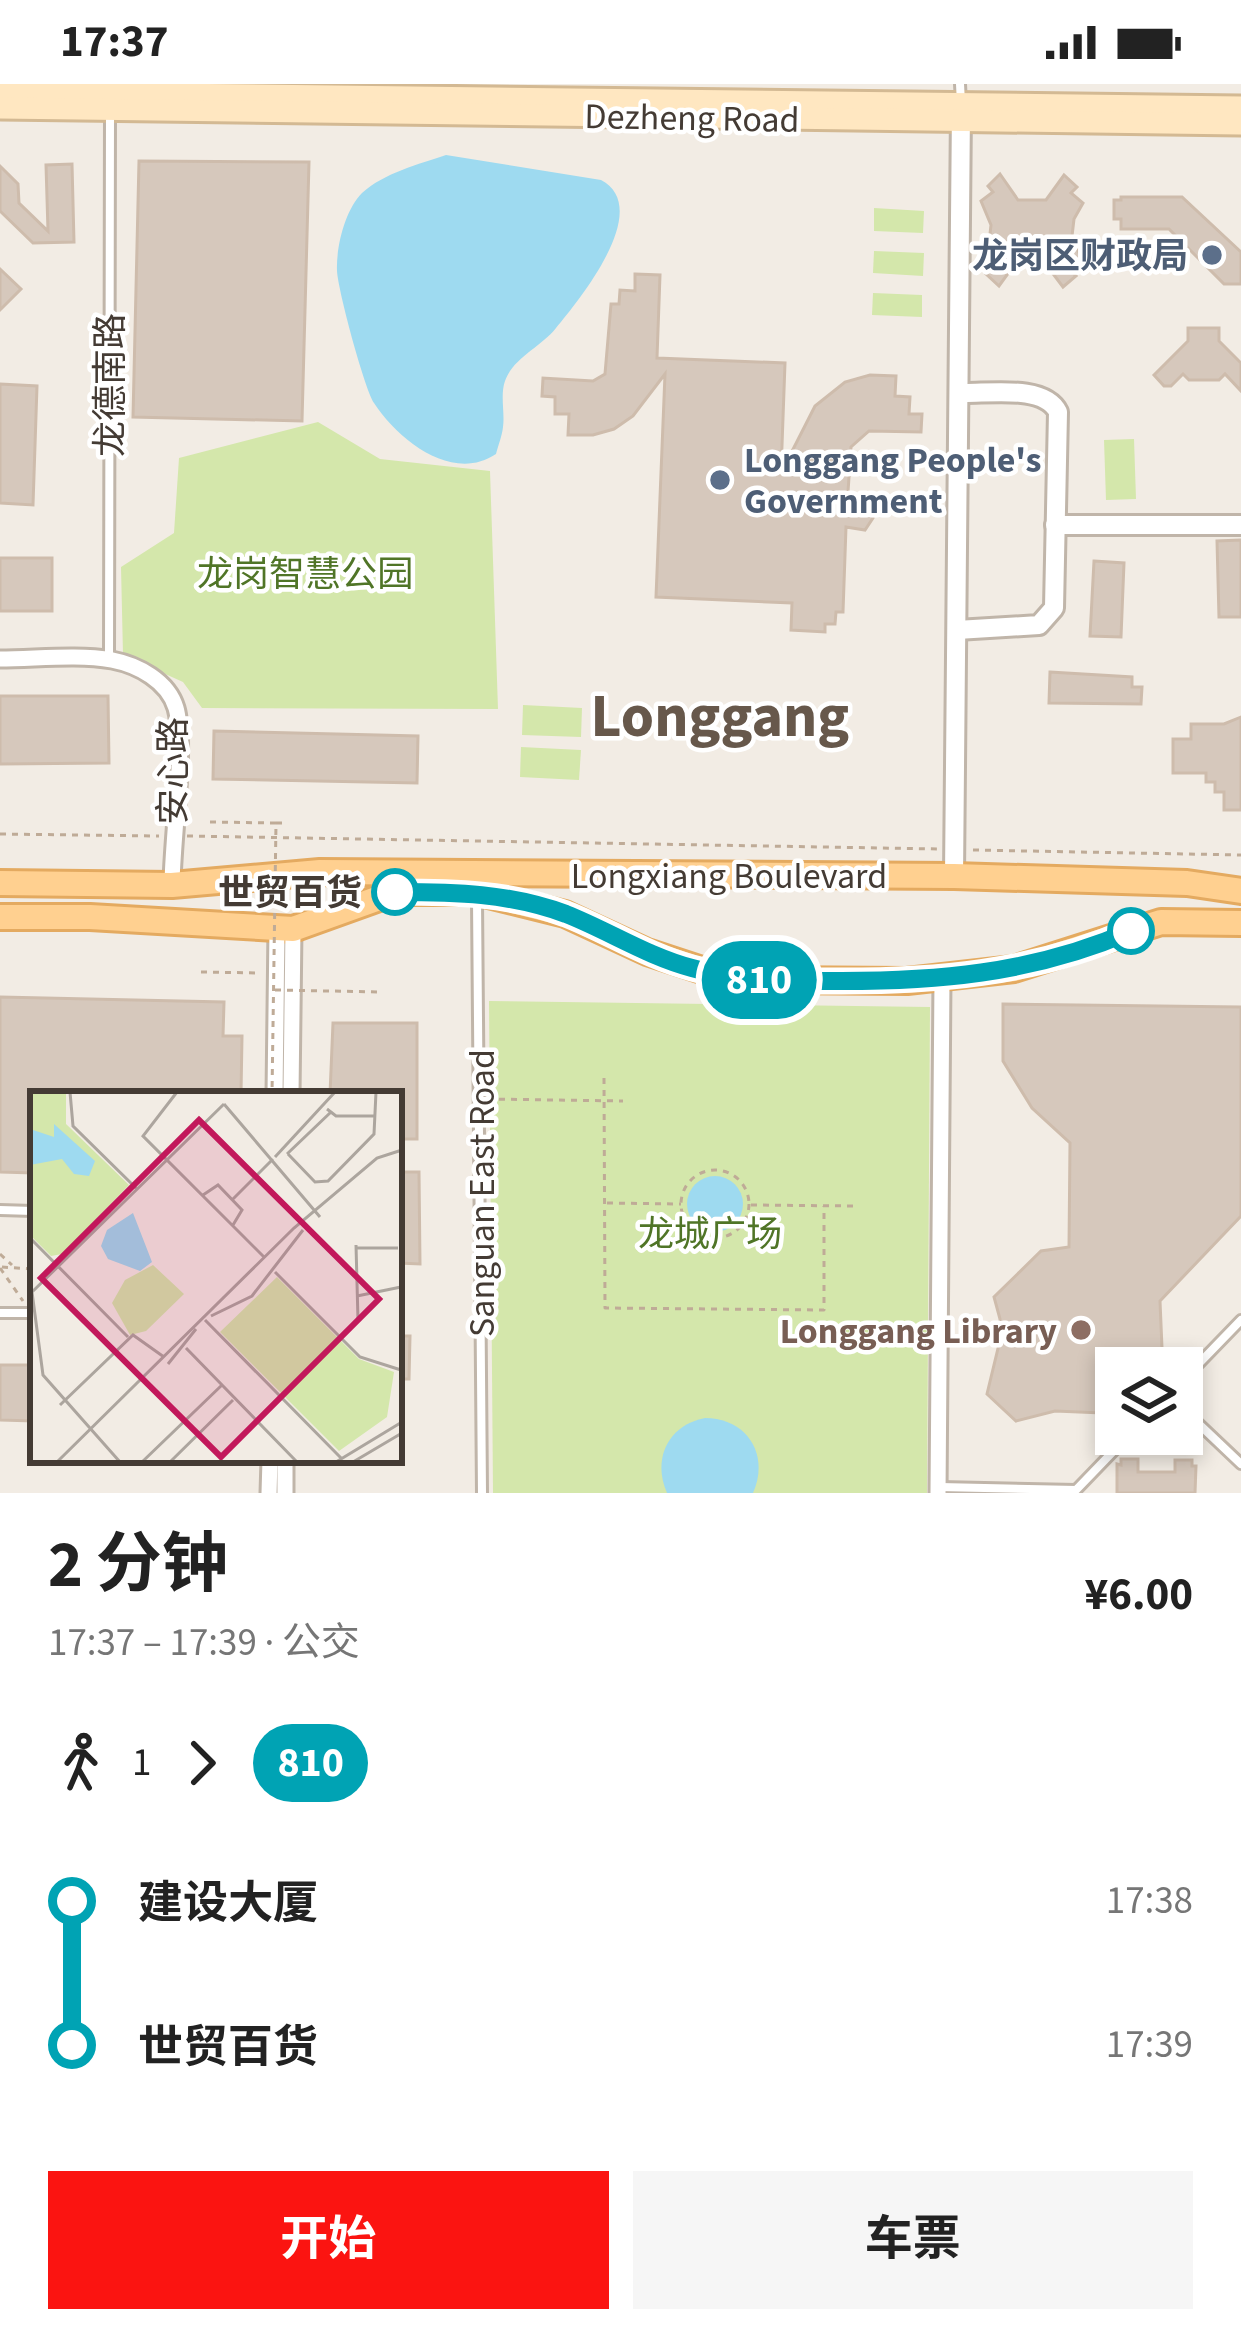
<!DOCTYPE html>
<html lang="zh">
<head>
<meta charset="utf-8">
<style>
	body { margin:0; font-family:"Source Sans 3","Noto Sans SC",sans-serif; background:#f6f6f6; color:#222; height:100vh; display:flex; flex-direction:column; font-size:45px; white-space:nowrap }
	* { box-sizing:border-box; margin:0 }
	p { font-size:39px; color:#767676 }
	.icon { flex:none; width:66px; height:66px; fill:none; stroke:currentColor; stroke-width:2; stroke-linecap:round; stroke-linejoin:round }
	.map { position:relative; height:1409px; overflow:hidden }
	.panel { display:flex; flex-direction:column; background:#fff; flex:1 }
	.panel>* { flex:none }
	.badge { padding:0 24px; border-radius:39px; font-size:42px; line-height:78px }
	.controls { position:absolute; left:1095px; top:1263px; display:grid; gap:24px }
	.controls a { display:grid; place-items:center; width:108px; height:108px; border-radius:0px; background:#fff; box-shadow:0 6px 18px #0003; font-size:60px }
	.map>.badge { position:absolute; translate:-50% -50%; box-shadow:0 0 0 6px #fff }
	.legs { display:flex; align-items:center; gap:18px; height:132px; padding:0 48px; font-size:39px }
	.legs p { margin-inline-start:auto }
	.summary { display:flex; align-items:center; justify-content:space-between; height:204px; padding:0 48px }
	h1 { font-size:66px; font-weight:700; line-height:90px }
	.button { display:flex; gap:24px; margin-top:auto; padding:24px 48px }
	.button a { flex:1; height:138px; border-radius:0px; background:#fb1411; color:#fff; font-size:48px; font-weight:700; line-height:138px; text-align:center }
	.button a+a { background:#f6f6f6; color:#222 }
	ul { padding:0 48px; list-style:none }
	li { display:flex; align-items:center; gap:42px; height:144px; font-size:45px }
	li i { display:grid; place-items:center; width:18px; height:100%; margin:0 15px; background:currentColor }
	li i::after { content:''; width:30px; height:30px; margin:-15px; border:9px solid; border-radius:50%; background:#fff }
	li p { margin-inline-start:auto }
	li:first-child i { background:linear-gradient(#0000 50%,currentColor 0) }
	li:last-child i { background:linear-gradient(currentColor 50%,#0000 0) }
	.status { display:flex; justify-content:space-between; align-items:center; height:84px; padding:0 60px; background:#fff; direction:ltr }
	.status svg { height:33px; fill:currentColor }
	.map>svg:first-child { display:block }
	.green { fill:#d4e7ab }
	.water { fill:#9edaf0 }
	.building { fill:#d6c8bc; stroke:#cebcac; stroke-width:3 }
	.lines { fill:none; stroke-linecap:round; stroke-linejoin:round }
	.service-casing { stroke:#c0b5a9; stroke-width:14 }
	.minor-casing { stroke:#c0b5a9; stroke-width:21 }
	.tertiary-casing { stroke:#c0b5a9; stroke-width:24 }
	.secondary-casing { stroke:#d3b993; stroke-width:27 }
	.primary-casing { stroke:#e4aa60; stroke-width:30 }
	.path { stroke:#bfab97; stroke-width:3; stroke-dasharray:6 6; stroke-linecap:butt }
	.service { stroke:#fff; stroke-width:8 }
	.minor { stroke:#fff; stroke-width:15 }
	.tertiary { stroke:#fff; stroke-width:18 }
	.secondary { stroke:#ffe7c1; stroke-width:21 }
	.primary { stroke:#ffd090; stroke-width:24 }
	.path-bridge { stroke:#bfab97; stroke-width:3; stroke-dasharray:6 6; stroke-linecap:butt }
	.line-1-casing { stroke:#fff; stroke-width:27 }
	.line-1 { stroke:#00a3b4; stroke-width:18 }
	.service-dot { fill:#5c6f8a; stroke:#fff; stroke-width:4.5 }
	.stop-1-dot { fill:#fff; stroke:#00a3b4; stroke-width:6 }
	.education-dot { fill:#8d6e63; stroke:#fff; stroke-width:4.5 }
	.labels { text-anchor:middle; stroke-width:9; stroke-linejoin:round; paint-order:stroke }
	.street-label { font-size:36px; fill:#443b34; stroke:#fff }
	.service-label { font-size:36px; font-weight:bold; fill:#4e5e75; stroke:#fff; text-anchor:end }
	.park-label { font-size:36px; fill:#507527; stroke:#fff }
	.stop-label { font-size:36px; font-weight:bold; fill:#443b34; stroke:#fff; text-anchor:end }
	.education-label { font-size:36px; font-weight:bold; fill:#785e54; stroke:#fff; text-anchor:end }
	.town-label { font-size:60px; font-weight:bold; fill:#67584b; stroke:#fff }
	.inset-road { fill:none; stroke:#aca59e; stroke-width:3 }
	.view { fill:#c2185b; fill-opacity:0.15; stroke:#c2185b; stroke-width:6 }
	.inset-edge { fill:none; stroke:#443b34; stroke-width:6 }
</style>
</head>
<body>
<div class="status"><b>17:37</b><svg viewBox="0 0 49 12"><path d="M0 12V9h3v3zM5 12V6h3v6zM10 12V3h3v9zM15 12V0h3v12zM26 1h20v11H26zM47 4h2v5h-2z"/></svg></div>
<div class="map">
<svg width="1241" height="1409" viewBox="0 0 1241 1409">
	<rect width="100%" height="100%" fill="#f2ece4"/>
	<g class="green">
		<path d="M874 124 924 127 923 149 874 147Z"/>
		<path d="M874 167 924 169 923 192 873 189Z"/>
		<path d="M873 209 922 211V233L872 231Z"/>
		<path d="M318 338 380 375 490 387 498 625 202 624 183 598 123 571 121 483 174 449 179 374Z"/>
		<path d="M1134 355 1136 415 1106 416 1104 356Z"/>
		<path d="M523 621 582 624 581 653 522 651Z"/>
		<path d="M521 663 581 666 579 696 520 693Z"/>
		<path d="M489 917 930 923 927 1409H493Z"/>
	</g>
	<g class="water">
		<path d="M446 71 601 96C654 124 580 215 556 244 541 263 513 274 505 297 500 311 505 329 503 343 502 352 498 362 496 370 453 399 399 357 374 319 364 303 338 206 337 187 336 163 345 126 362 109 384 89 419 80 446 71Z"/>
		<circle cx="715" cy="1120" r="28"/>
		<path d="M705 1334C747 1334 770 1371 753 1409H667C652 1375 668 1341 705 1334Z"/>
	</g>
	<g class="building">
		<path d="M139 77 309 78 302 337 133 333Z"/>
		<path d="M72 80 74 158 33 159 0 127V82L18 100 19 119 48 147 46 81Z"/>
		<path d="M1000 90 1018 116H1046L1064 91 1077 103 1071 109 1083 119 1074 135 1072 152 1082 176 1070 186 1076 192 1063 203 1045 179 1017 177 999 202 986 190 992 184 981 174 989 159 991 141 981 117 993 108 988 102Z"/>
		<path d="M1121 113H1182L1241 168V200H1224L1169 145H1121V135H1114V116H1121Z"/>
		<path d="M0 185 21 205 0 226Z"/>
		<path d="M635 190 660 191 657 274 785 279 781 389 815 322 845 298 870 291 896 292 895 312 910 313 909 330H922L921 348 869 347 851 363 847 423 866 422 873 434 865 446 846 443 843 528H836L835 540H825V548L791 546 792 519 656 513 665 290 633 332 614 345 593 351H568L569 330H555V313L542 312 543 294 593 297 605 290 611 220H619L620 206 635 207Z"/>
		<path d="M1188 244H1219V257L1241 279V307L1225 290 1219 296H1189L1183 290 1171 302H1164L1154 291 1188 257Z"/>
		<path d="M0 300 37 302 33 421 0 419Z"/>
		<path d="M1241 456V533H1219L1217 457Z"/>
		<rect x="0" y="474" width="52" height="53"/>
		<path d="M1094 477 1124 479 1121 553 1090 552Z"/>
		<path d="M1050 588 1132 593V603H1142L1141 620 1049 619Z"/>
		<path d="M0 612H108L109 679 0 680Z"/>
		<path d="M1241 633V726H1224V708H1215V698H1206V689H1173V655H1191V640H1224Z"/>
		<path d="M214 647 418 652 417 699 213 695Z"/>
		<path d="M0 913 224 918 223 952H242L241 1010H33V1089L0 1088Z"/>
		<path d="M1003 920 1241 923V1132L1160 1217 1162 1264 1153 1284H1116V1317L1102 1329 1055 1327 1016 1337 987 1310 1000 1256V1235L994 1213 1041 1167 1069 1163 1070 1059 1032 1024 1003 977Z"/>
		<path d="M333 939H417V1055H399V1010H330Z"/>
		<path d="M399 1088H419L420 1180 399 1179Z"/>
		<path d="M399 1252H410L409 1295H399Z"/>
		<path d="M0 1281H33V1337L0 1336Z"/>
		<path d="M1121 1375H1138V1388H1175V1376H1192V1382H1196L1195 1409H1117V1380L1121 1381Z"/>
	</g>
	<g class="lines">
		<g class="service-casing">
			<g id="service">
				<path d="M960 0 961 19"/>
				<path d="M109 574 110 31"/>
				<path d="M477 816 482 1409"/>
				<path d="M0 1126 33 1127"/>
				<path d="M0 1229H33"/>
				<path d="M1182 1297 1241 1236"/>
				<path d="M1182 1324 1241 1380"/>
				<path d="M940 1403 1076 1406 1130 1350"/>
			</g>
		</g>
		<g class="minor-casing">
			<g id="minor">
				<path d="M0 575C36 575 77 570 112 576 138 581 168 597 176 624 186 658 172 760 172 801"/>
				<path d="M275 1010 277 844"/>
				<path d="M291 1010 293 845"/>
				<path d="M269 1409 270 1376"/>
				<path d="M285 1409V1376"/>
				<path d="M938 1409 942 895"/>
			</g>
		</g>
		<g class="tertiary-casing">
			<g id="tertiary">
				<path d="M1055 441H1241"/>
				<path d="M957 546 1039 541 1054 524 1058 328C1044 300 988 310 960 309"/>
				<path d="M954 792 961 25"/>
			</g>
		</g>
		<g class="secondary-casing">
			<g id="secondary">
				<path d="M0 8 1241 23"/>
				<path d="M0 24 1241 40"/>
			</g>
		</g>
		<g class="primary-casing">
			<g id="primary">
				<path d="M0 799 172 801 320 788 954 792 1187 799 1241 807"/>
				<path d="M0 833H90L293 845 396 808H476L565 830 647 868 711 889 756 896 907 897 1014 885 1161 838 1241 839"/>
			</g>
		</g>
		<g class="path">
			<path d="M276 739H285"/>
			<path d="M0 750 159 752"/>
			<path d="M187 752 939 765"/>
			<path d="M973 766 1241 771"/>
			<path d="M201 888 260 889"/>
			<path d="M604 994 605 1224 824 1226V1122"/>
			<path d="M487 1015 623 1017"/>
			<circle cx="715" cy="1120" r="34"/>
			<path d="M607 1119 681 1120"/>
			<path d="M751 1121 856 1122"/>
			<path d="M0 1170 12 1181"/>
			<path d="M2 1183 33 1185"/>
			<path d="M0 1184 23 1217"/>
		</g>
		<use href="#service" class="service"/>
		<use href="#minor" class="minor"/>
		<use href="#tertiary" class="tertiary"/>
		<use href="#secondary" class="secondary"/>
		<use href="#primary" class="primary"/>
		<g class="path-bridge">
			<path d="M210 738 276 739 272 1010"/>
			<path d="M275 906 382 908"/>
		</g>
	</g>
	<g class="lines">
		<g class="line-1-casing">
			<path id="line-1" d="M395 808C455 808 509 809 566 830 609 847 647 872 692 884 737 897 781 897 827 897 933 898 1032 890 1131 847"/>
		</g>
		<use href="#line-1" class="line-1"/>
	</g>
	<g class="service-dot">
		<circle cx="1212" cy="171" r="12"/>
		<circle cx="720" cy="396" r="12"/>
	</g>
	<g class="stop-1-dot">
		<circle cx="395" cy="808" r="21"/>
		<circle cx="1131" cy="847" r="21"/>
	</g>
	<circle class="education-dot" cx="1081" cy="1246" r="12"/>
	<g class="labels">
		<g class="street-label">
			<text transform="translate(692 33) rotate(1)" y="13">Dezheng Road</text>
			<text transform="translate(109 301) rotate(-90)" y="13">龙德南路</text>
			<text transform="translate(172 687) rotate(-90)" y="13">安心路</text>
			<text x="729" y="804">Longxiang Boulevard</text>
			<text transform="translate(481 1109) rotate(-90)" y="13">Sanguan East Road</text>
		</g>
		<g class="service-label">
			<text x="1188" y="184">龙岗区财政局</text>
			<text x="744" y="388" text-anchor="start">Longgang People's<tspan x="744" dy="41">Government</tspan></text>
		</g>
		<g class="park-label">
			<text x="305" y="502">龙岗智慧公园</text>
			<text x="710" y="1162">龙城广场</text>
		</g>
		<g class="stop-label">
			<text x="362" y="821">世贸百货</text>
		</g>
		<g class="education-label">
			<text x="1057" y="1259">Longgang Library</text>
		</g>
		<g class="town-label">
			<text x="720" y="652">Longgang</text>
		</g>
	</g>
	<g transform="translate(30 1007)">
		<rect width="372" height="372" fill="#f2ece4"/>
		<path d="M0 1H36V33L99 94 32 163 21 165 0 144ZM123 174 154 203 116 240 100 244 82 212 95 189ZM247 186 329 268 364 281 357 326 309 360 190 241Z" fill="#d4e7ab"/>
		<path d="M24 33 65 70 59 85 44 83 32 68 0 74V38L24 46ZM103 122 122 171 110 180 78 168 71 155 77 139Z" fill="#9edaf0"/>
		<path class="inset-road" d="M40 1 43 35 107 98M147 1 113 45 234 166M194 13 290 126M297 18 306 25H346M257 63 301 21M258 63 285 91 298 90 344 43 346 1M245 66 305 1M173 104 188 94 212 119 203 134M202 109 243 68M372 114V317M0 147 98 246M326 157H368M245 181 330 266 371 279M2 201 13 284 90 371M0 203 194 13M327 205 371 196M181 225 222 205 273 139M175 229 311 367M310 246 328 229 326 154M156 257 267 371M138 273 166 238M30 314 103 244 134 266M27 371 264 137 347 67 372 59M112 371 192 294M140 371 203 309M306 371 372 331M323 371 372 342"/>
		<path class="view" d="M169 29 349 208 191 366 11 187Z"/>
		<rect width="372" height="372" class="inset-edge"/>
	</g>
</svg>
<div class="controls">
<a><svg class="icon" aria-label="layers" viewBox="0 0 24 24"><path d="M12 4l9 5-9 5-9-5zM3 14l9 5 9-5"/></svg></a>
</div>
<b class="badge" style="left:759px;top:896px;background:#00a3b4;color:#fff">810</b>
</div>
<section class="panel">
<div class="summary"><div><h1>2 分钟</h1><p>17:37 – 17:39 · 公交</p></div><b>¥6.00</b></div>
<div class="legs"><svg class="icon" aria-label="walk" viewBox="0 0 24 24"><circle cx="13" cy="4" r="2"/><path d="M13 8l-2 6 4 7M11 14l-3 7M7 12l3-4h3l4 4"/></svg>1<svg class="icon" aria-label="forward" viewBox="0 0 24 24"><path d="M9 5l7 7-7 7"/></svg><b class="badge" style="background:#00a3b4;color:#fff">810</b></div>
<ul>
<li><i style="color:#00a3b4"></i><b>建设大厦</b><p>17:38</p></li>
<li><i style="color:#00a3b4"></i><b>世贸百货</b><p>17:39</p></li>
</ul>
<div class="button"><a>开始</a><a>车票</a></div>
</section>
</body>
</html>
